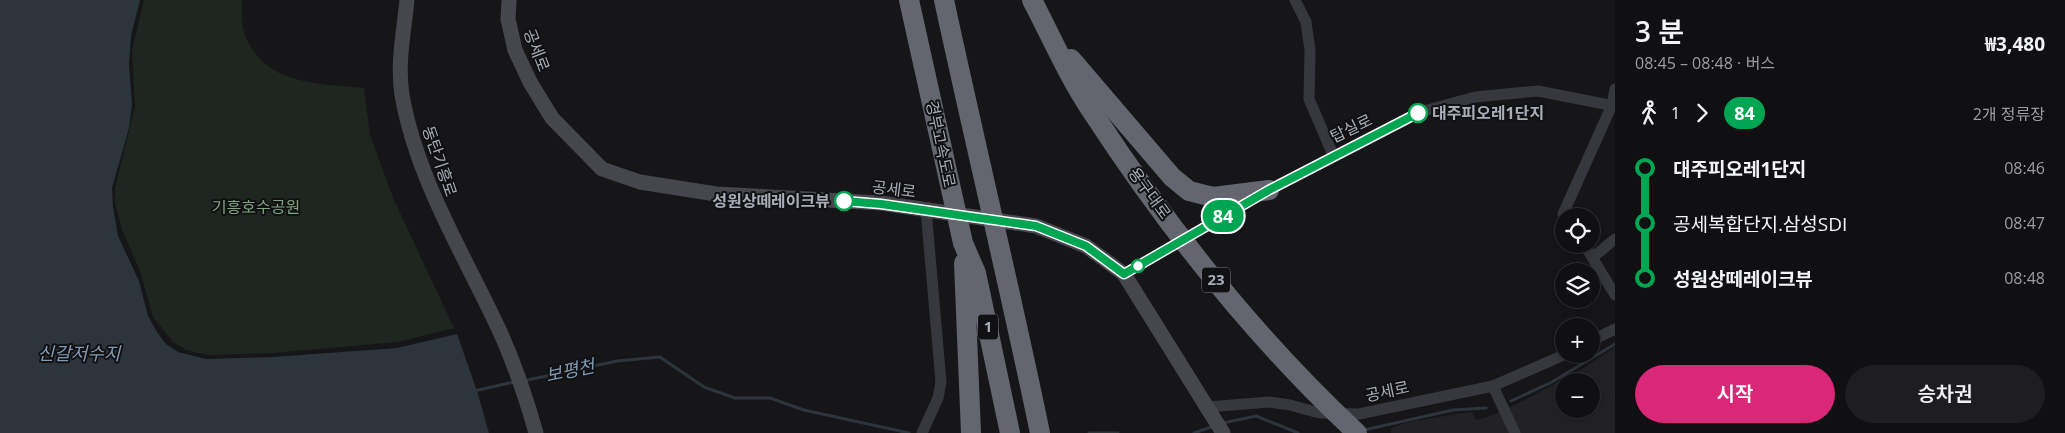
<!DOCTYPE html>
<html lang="ko">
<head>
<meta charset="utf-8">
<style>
	body { margin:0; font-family:"Open Sans","Noto Sans KR",sans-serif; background:#1e1e20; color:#f1f3f6; height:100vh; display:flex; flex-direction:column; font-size:19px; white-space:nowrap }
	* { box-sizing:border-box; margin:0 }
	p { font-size:16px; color:#9c9d9f }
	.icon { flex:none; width:28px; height:28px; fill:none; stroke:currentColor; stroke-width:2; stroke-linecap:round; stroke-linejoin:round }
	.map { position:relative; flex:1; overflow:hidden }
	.panel { display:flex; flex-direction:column; background:#101012; width:450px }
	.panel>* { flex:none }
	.badge { padding:0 10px; border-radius:16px; font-size:18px; line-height:32px }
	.tools { position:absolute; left:1555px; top:208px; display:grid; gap:10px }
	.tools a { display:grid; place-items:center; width:45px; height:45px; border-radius:50%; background:#101012; box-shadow:0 2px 12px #0003,0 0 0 1px #303032; font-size:25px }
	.map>.badge { position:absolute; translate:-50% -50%; box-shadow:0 0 0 2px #fff }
	.legs { display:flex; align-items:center; gap:8px; height:55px; padding:0 20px; font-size:16px }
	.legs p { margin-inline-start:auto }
	.summary { display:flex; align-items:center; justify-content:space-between; height:85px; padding:0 20px }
	h1 { font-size:28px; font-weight:600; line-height:38px }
	.button { display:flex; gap:10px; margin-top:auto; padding:10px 20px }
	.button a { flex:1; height:58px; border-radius:30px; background:#db2777; color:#fff; font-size:20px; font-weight:600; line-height:58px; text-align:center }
	.button a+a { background:#1e1e20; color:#f1f3f6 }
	ul { padding:0 20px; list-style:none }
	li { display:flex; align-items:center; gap:18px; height:55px; font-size:19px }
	li i { display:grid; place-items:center; width:8px; height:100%; margin:0 6px; background:currentColor }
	li i::after { content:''; width:12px; height:12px; margin:-6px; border:4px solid; border-radius:50%; background:#101012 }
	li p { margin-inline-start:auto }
	li:first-child i { background:linear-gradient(#0000 50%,currentColor 0) }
	li:last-child i { background:linear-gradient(currentColor 50%,#0000 0) }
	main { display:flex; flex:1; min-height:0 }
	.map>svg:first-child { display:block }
	.built { fill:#222225; fill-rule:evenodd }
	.green { fill:#1e261f }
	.water { fill:#2c353c }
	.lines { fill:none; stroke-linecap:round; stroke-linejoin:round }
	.stream { stroke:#2c353c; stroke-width:3 }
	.street { stroke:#37383d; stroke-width:11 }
	.secondary { stroke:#45474d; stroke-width:15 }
	.highway { stroke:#63666e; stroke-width:20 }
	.line-1-casing { stroke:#fff; stroke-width:11 }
	.line-1 { stroke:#00a651; stroke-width:8 }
	.stop-1-dot { fill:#fff; stroke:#00a651; stroke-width:2.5 }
	.labels { text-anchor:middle; stroke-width:4; stroke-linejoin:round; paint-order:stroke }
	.shield { fill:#111113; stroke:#7b7e86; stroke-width:1 }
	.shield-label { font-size:15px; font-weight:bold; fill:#a8adb8 }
	.street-label { font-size:16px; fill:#a8adb8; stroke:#111113 }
	.stop-label { font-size:16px; font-weight:bold; fill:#a8adb8; stroke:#111113; text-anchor:start }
	.park-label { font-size:16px; fill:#7fa381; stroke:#111113 }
	.water-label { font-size:18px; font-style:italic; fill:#7f9bb3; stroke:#111113 }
</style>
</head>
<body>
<main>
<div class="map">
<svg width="1615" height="433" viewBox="0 0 1615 433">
	<rect width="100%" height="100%" fill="#161618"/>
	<path class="built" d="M1615 347V433H1391V428L1405 423 1456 414 1472 412 1476 420 1488 417 1517 404 1580 370ZM1564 381H1591V409H1564Z"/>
	<path class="green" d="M144 0H242C242 10 241 25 245 35 265 86 318 83 364 88L370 135 394 200 454 328 398 342 272 353 208 355 188 351 173 342 153 317 140 271 122 230 115 203V188L135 107 132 50Z"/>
	<path class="water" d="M0 0H140L131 36 129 64 132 105 129 128 112 188 113 207 118 236 139 281 148 316 157 332 166 344 178 352 206 359 273 357 397 348 457 334 477 391 489 433H0Z"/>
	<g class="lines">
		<g class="stream">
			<path d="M523 381 617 361 660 357 704 387 735 398H770L804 410 909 433"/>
			<path d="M474 391 514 382"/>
			<path d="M1511 401 1552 382 1615 344"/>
			<path d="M1223 423 1256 416 1298 433"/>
			<path d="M1364 430 1453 410 1486 408"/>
			<path d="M1089 433H1118"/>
			<path d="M1194 433 1214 426"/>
		</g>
		<g class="street">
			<path d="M1295 0 1306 22 1310 50 1309 99 1333 155"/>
			<path d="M1565 216 1563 214 1612 105 1615 89"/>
			<path d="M1584 244 1615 295"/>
			<path d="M1593 257 1615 239"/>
			<path d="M1124 274 1269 190 1420 112 1475 97 1538 91 1615 106"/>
			<path d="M1591 341 1615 329"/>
			<path d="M1493 386 1515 433"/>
			<path d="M1208 407 1269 402 1290 405 1319 413 1359 414 1493 386 1566 354"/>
			<path d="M922 433 938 398 941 382 926 210"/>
		</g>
		<g class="secondary">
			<path d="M407 0C404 31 397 63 402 95 416 175 459 246 494 319 512 356 525 394 536 433"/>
			<path d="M509 0 508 19 515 50 530 82 552 118 602 169 640 182 716 194 881 203 1036 226 1086 246 1124 274 1223 433"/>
		</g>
		<g class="highway">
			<path d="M909 0 963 243 976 273 1010 433"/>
			<path d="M944 0C975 144 1010 288 1040 433"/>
			<path d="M1032 0C1052 38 1069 78 1093 113 1168 228 1256 339 1357 433"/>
			<path d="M1071 59 1172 177 1189 191 1213 197 1269 190"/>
			<path d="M964 263 971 433"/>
		</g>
	</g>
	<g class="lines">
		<g class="line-1-casing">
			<path id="line-1" d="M844 201 881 204 1036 226 1086 246 1124 274 1269 190 1418 113"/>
		</g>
		<use href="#line-1" class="line-1"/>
	</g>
	<g class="stop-1-dot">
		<circle cx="1418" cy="113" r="9"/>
		<circle cx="844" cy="201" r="9"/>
		<circle cx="1138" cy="266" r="6"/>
	</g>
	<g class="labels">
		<g class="shield">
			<rect x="1202" y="267.5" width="28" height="25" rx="4"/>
			<rect x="978" y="314.5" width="20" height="25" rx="4"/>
		</g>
		<g class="shield-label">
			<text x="1216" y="285">23</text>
			<text x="988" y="332">1</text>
		</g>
		<g class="street-label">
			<text transform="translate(537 50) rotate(69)" y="6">공세로</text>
			<text transform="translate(1351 128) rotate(-26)" y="6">탑실로</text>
			<text transform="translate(941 144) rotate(78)" y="6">경부고속도로</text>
			<text transform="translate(440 161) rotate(71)" y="6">동탄기흥로</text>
			<text transform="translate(894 189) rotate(7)" y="6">공세로</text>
			<text transform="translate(1150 193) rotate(54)" y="6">용구대로</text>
			<text transform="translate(1387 391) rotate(-12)" y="6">공세로</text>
		</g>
		<g class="stop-label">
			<text x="1432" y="119">대주피오레1단지</text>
			<text x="830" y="207" text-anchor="end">성원상떼레이크뷰</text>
		</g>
		<g class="park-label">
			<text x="256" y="213">기흥호수공원</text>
		</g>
		<g class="water-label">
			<text x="79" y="360">신갈저수지</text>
			<text transform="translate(570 371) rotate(-12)" y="6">보평천</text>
		</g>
	</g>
</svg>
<div class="tools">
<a><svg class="icon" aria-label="locate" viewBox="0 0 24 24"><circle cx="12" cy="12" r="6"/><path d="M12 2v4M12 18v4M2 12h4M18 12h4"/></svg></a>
<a><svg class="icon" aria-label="layers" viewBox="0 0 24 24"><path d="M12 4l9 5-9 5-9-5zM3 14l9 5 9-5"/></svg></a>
<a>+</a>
<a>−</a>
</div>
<b class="badge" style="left:1223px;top:216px;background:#00a651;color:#fff">84</b>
</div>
<section class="panel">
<div class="summary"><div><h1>3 분</h1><p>08:45 – 08:48 · 버스</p></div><b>₩3,480</b></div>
<div class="legs"><svg class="icon" aria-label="walk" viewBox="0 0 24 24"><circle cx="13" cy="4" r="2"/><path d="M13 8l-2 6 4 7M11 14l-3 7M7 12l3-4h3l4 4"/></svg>1<svg class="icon" aria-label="forward" viewBox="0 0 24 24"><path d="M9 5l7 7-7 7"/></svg><b class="badge" style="background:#00a651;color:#fff">84</b><p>2개 정류장</p></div>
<ul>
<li><i style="color:#00a651"></i><b>대주피오레1단지</b><p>08:46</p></li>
<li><i style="color:#00a651"></i><span>공세복합단지.삼성SDI</span><p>08:47</p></li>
<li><i style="color:#00a651"></i><b>성원상떼레이크뷰</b><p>08:48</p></li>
</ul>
<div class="button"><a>시작</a><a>승차권</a></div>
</section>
</main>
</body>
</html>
